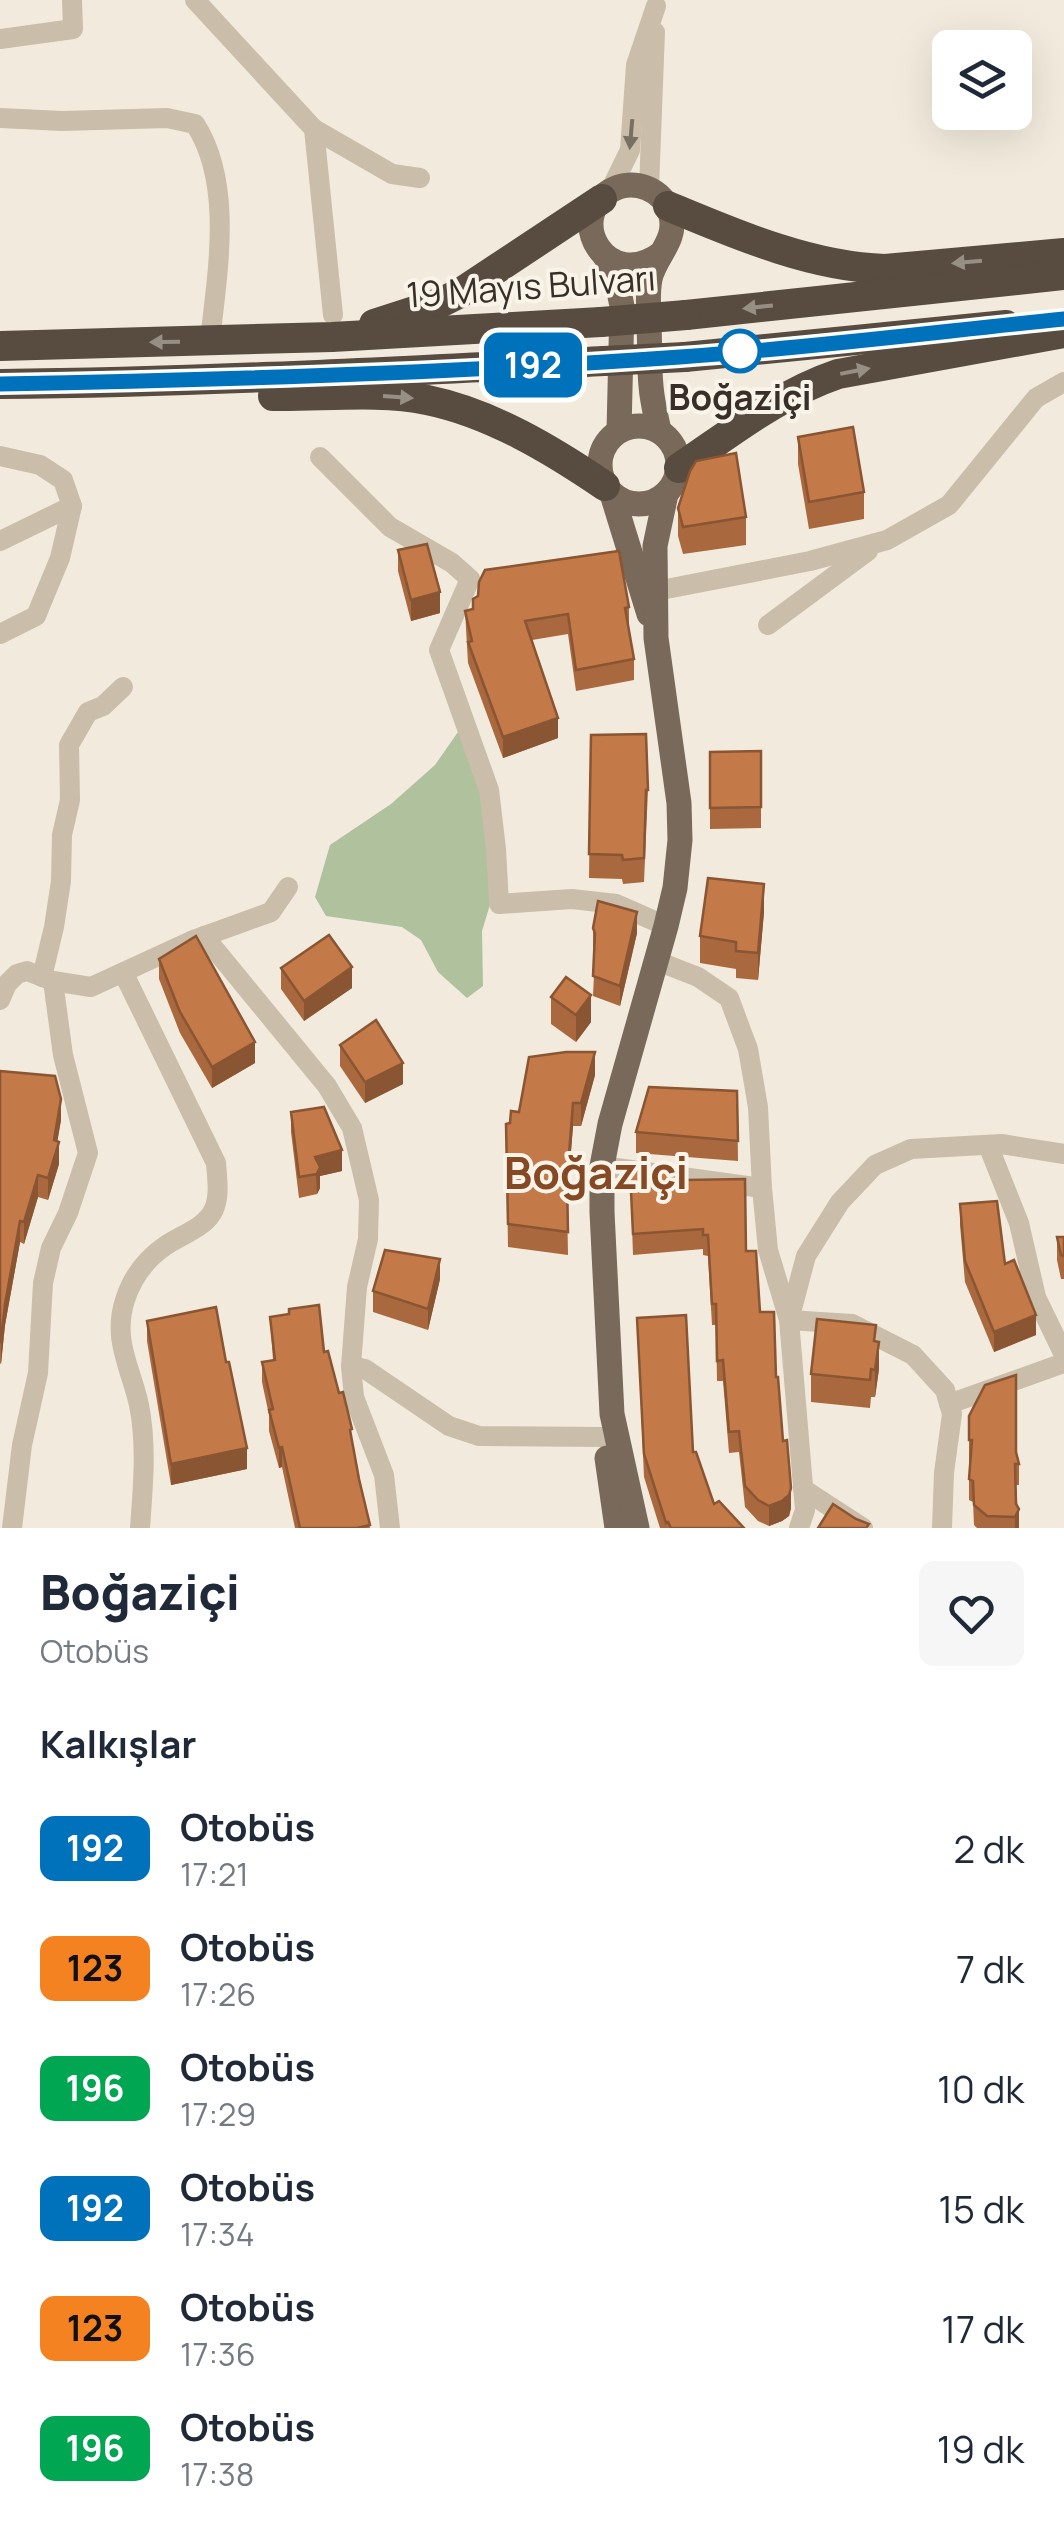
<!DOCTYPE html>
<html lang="tr">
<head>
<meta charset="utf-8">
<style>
	body { margin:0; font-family:Manrope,sans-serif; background:#f6f6f7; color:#1f2937; height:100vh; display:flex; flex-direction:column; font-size:38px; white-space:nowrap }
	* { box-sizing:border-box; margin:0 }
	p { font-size:32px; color:#747a83 }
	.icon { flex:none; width:55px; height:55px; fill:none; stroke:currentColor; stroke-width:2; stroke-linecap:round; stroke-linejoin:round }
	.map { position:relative; height:1528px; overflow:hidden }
	.details { display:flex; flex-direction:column; background:#fff; flex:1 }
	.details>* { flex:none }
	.badge { padding:0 20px; border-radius:15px; font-size:35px; line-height:65px }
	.buttons { position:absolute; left:932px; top:30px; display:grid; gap:20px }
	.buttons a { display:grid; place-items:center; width:100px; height:100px; border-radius:15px; background:#fff; box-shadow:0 10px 40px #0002; font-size:50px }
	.map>.badge { position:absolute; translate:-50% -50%; box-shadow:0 0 0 5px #fff }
	h2 { padding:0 40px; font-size:38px; line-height:90px }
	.round { display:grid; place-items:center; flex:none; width:105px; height:105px; border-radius:15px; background:#f6f6f7 }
	.head { display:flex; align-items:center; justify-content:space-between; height:170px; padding:0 40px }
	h1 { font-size:48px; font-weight:800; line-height:75px }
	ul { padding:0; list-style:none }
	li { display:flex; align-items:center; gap:30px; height:120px; padding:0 40px }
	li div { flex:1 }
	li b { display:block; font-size:38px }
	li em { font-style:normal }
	li .badge { min-width:110px; font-weight:700; text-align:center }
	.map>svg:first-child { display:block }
	.green { fill:#afc19d }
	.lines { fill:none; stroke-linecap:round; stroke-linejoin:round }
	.minor { stroke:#cabda9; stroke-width:20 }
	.major { stroke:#79695a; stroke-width:25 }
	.highway { stroke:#584b40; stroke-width:30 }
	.highway-bridge { stroke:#584b40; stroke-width:30 }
	.wall { fill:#a9683e }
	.shaded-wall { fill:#895532 }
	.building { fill:#c47948; stroke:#895532; stroke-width:2.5 }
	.oneway { fill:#796f62 }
	.oneway2 { fill:#988f84 }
	.line-casing { stroke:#fff; stroke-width:22 }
	.line { stroke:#0072bc; stroke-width:15 }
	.stop-dot { fill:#fff; stroke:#0072bc; stroke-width:5 }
	.labels { text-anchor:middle; stroke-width:8; stroke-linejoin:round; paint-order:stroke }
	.street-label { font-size:35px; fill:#372f28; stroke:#f9f4e9 }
	.stop-label { font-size:35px; font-weight:bold; fill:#372f28; stroke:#f9f4e9 }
	.district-label { font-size:45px; font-weight:bold; fill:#854923; stroke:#f9f4e9 }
</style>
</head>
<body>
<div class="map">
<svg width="1064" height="1528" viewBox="0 0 1064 1528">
	<rect width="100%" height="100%" fill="#f2ebdd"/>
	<path class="green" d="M458 732 481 782 492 898 482 931 483 986 467 998 438 972 421 940 402 927 326 916 315 897 330 845 391 804 435 765Z"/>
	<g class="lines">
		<g class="minor">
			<path d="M195 0 314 129 392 174 420 178"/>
			<path d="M0 39 73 29 72 0"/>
			<path d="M0 118 62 121 167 118 195 124C234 184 217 274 210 341"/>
			<path d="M314 129 333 315"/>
			<path d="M649 188 655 32"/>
			<path d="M610 191 630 150 636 65 656 6"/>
			<path d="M0 456 40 465 63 480 72 506 60 558 36 616 0 634"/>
			<path d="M320 457 390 527 452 563 470 579 439 650 489 790 496 849 499 904 572 899 616 904 666 926"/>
			<path d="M0 541 72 506"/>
			<path d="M656 591 810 561 887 540 949 505 1036 398 1064 382"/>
			<path d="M768 625 868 551"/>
			<path d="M204 936 327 1086 352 1128 369 1200 368 1239 357 1287 351 1366 354 1397 384 1475 390 1528"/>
			<path d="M657 961 698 977 729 998 748 1049 758 1107 762 1188 768 1250 789 1320 852 1324 913 1355 945 1390 952 1414 944 1473 942 1528"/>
			<path d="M124 974 216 1163C217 1177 220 1196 214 1209 206 1228 180 1235 165 1246 146 1259 132 1278 125 1300 112 1340 131 1368 139 1405 147 1445 143 1487 140 1528"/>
			<path d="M42 977 54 927 61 881 62 835 70 800 69 745 88 712 103 706 123 687"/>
			<path d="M0 1000 7 984 17 974 27 971 53 981 91 987 191 941 271 912 288 887"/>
			<path d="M988 1145 1019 1223 1036 1297 1064 1355"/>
			<path d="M602 1166 762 1188"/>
			<path d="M351 1366 365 1369 449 1426 479 1436 604 1437"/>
			<path d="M949 1404 1064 1363"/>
			<path d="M803 1489 863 1528"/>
			<path d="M12 1528 22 1445 38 1373 43 1283 51 1248 68 1213 88 1153 63 1055 53 981"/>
			<path d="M799 1528 805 1510 789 1320 806 1256 840 1202 875 1165 911 1149 1001 1144 1064 1154"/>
		</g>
		<g class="major">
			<path d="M605 256 616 277 622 306 619 431"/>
			<circle cx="639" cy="465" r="39"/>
			<path d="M659 431C656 416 652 401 651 386 649 366 650 345 649 325 649 310 647 294 650 279 655 256 677 241 671 216 665 189 633 177 610 191 565 219 607 294 662 253"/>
			<path d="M612 494 649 614"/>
			<path d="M607 1458 617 1528"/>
			<path d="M637 1528 612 1414 602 1212V1166L610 1124 666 926 675 888 680 840 679 803 656 638 655 546 666 494"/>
		</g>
		<g class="highway">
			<path d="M668 206C735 234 811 267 885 269L1064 253"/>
			<path d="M686 315 1064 275"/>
			<path d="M374 324 442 302 460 293 602 199"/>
			<path d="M0 346 332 337 601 322"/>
			<path d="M685 357 1006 325"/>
			<path d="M0 384C202 382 403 371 604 361"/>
			<path d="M273 396C322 397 379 390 427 400 491 413 552 450 605 486"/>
			<path d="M679 468C731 433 779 394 838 374L1064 333"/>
		</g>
		<g class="highway-bridge">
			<path d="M601 322 686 315"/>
			<path d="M604 361 685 357"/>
		</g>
	</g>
	<g class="wall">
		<path d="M798 437 864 492V519L809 529 798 464Z"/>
		<path d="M678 508 746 517V545L683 554 678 536Z"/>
		<path d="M398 550 440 613 411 621 398 571Z"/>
		<path d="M478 596 629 607V628L634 659V680L576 691 568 634 532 640 558 738 503 758 468 663 465 611 473 609Z"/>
		<path d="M591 735 648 790 644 882 623 884 622 879 589 878Z"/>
		<path d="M761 751V828L710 829V752Z"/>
		<path d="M764 912 758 980 736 978V969L700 963V936Z"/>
		<path d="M593 928 637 933 620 1006 593 996 595 952 593 948Z"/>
		<path d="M159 959 255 1063 212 1088 180 1033 159 979Z"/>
		<path d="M281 968 352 988 304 1021 281 989Z"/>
		<path d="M551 997 591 1022 576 1042 551 1024Z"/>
		<path d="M340 1045 403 1084 365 1103 340 1066Z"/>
		<path d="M0 1071 61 1120 57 1141 59 1164 48 1200 38 1197 24 1244 20 1242 5 1325 1 1364 0 1363Z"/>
		<path d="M595 1075 581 1126H573L567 1199 568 1255 508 1247 506 1124 510 1123 519 1112Z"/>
		<path d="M737 1091 738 1161 636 1153V1132Z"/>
		<path d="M291 1112 342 1171 320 1176V1188L317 1194 299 1198 291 1132Z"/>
		<path d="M630 1170 686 1180 746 1251 776 1377 791 1508 789 1516 782 1521 769 1526 758 1521 745 1507 739 1452 729 1453 723 1381H717L716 1325H712L708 1256 703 1255V1249L633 1255Z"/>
		<path d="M960 1204 1005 1264 1036 1335 994 1352 965 1282 960 1225Z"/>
		<path d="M1057 1237H1064V1279H1061L1057 1260Z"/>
		<path d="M440 1279 428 1330 373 1312V1291Z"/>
		<path d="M270 1317 324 1352 352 1444 370 1528H295L282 1467 279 1468 269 1431V1415L262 1382V1362L273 1360Z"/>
		<path d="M637 1318 714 1504 744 1528H660L644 1477Z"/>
		<path d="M147 1321 247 1469 171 1485 147 1341Z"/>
		<path d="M876 1341 879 1369 875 1397H871L870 1408 811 1402V1374Z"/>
		<path d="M969 1416 1016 1452 1019 1464V1485H1016L1019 1528H977L974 1525 973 1502 969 1500Z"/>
	</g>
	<g class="shaded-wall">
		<path d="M440 592V613L411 621V600Z"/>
		<path d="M558 718V738L503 758V737Z"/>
		<path d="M764 884V912L758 980V953Z"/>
		<path d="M637 912V933L620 1006V986Z"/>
		<path d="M352 967V988L304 1021V1001Z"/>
		<path d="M591 995V1022L576 1042V1015Z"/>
		<path d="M255 1042V1063L212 1088V1067Z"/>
		<path d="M595 1052V1075L581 1126V1103Z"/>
		<path d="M403 1063V1084L365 1103V1082Z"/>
		<path d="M61 1099V1120L55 1156 59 1142V1164L48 1200V1178Z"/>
		<path d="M573 1103V1126L567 1203V1180Z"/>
		<path d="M342 1150V1171L320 1176V1188L317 1194 315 1157Z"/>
		<path d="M38 1175V1197L24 1244V1222Z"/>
		<path d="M20 1221V1242L5 1325 1 1364V1342L5 1304Z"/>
		<path d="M440 1259V1279L428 1330V1309Z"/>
		<path d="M1036 1315V1335L994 1352V1332Z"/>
		<path d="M879 1342V1369L875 1397V1370Z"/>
		<path d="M282 1447V1467L279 1468V1448Z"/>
		<path d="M247 1448V1469L171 1485V1464Z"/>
		<path d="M791 1488V1508L789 1516 782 1521 769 1526V1506Z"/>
		<path d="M1019 1509V1528H1015V1517Z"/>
	</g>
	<g class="building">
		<path d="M853 427 864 492 809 502 798 437Z"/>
		<path d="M736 453 746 517 683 527 678 508 690 471 696 461Z"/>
		<path d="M427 544 440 592 411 600 398 550Z"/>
		<path d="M619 551 629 607 625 608 634 659 576 670 568 614 525 621 558 718 503 737 468 642 472 641 465 611 473 609V599L478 596 479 582 485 570Z"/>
		<path d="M646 734 648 790H646L644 858 623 860 622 855 589 854 591 735Z"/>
		<path d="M761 751V807L710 808V752Z"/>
		<path d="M708 878 764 884 758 953 736 951V942L700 936Z"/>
		<path d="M598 901 637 912 620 986 593 976 595 933 593 928Z"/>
		<path d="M329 935 352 967 304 1001 281 968Z"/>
		<path d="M196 936 255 1042 212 1067 180 1012 159 959Z"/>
		<path d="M566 977 591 995 576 1015 551 997Z"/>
		<path d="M376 1020 403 1063 365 1082 340 1045Z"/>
		<path d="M566 1052H595L581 1103H573L567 1180 568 1232 508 1224 506 1124 510 1123 511 1111 519 1112 529 1057Z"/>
		<path d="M0 1071 55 1076 61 1099 54 1140 59 1142 48 1178 38 1175 24 1222 20 1221 5 1304 1 1342H0Z"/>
		<path d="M649 1087 737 1091 738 1141 636 1132Z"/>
		<path d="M324 1107 342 1150 315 1157 320 1167 317 1174 299 1177 291 1112Z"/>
		<path d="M630 1170 686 1174V1180L745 1179 746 1251H756L760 1312H774L776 1377H778L783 1441 787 1440 791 1488 789 1495 782 1501 769 1506 758 1500 745 1486 739 1431 729 1432 723 1360 717 1361 716 1304H712L708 1235H703V1229L633 1234Z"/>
		<path d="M997 1201 1005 1264 1014 1260 1036 1315 994 1332 965 1261 960 1204Z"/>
		<path d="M1057 1237H1064V1256L1061 1255Z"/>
		<path d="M385 1250 440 1259 428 1309 373 1291Z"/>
		<path d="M319 1305 324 1352 328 1351 339 1393 343 1392 352 1429 350 1430 359 1479 370 1525 357 1528H300L282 1447 279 1448 269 1410 273 1409 262 1362 275 1360 270 1317 289 1314V1309Z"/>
		<path d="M216 1307 226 1362H229L247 1448 171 1464 147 1321Z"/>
		<path d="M686 1315 693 1452H696L714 1504 719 1501 744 1528H671L668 1522 666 1523 644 1454 637 1318Z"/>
		<path d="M817 1319 876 1325 874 1341 879 1342 875 1370 871 1369 870 1380 811 1374Z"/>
		<path d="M1016 1375V1452L1019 1464H1015L1016 1504 1019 1509 1015 1517 987 1516 974 1505 973 1481 969 1479 972 1440H969V1416L985 1385Z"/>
		<path d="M833 1504 856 1519 869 1524 866 1528H818Z"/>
	</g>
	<defs><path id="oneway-solid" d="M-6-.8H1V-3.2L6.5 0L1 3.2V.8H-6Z" transform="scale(2.5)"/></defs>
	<use class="oneway" href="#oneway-solid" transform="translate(631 134) rotate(95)"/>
	<g class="oneway2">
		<use href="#oneway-solid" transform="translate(967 262) rotate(175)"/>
		<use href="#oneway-solid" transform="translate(758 307) rotate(174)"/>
		<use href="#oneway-solid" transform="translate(165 342) rotate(179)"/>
		<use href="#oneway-solid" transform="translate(855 371) rotate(-11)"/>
		<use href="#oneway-solid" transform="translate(398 397) rotate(4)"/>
	</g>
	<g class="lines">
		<g class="line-casing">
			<path id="line" d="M0 384C227 380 454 373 680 357 808 348 936 332 1064 319"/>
		</g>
		<use href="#line" class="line"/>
	</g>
	<circle class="stop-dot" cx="740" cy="351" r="20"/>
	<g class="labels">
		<g class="street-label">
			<text transform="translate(531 287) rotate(-4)" y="12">19 Mayıs Bulvarı</text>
		</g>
		<g class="stop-label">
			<text x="740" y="410">Boğaziçi</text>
		</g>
		<g class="district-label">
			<text x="596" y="1189">Boğaziçi</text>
		</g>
	</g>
</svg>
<div class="buttons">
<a><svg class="icon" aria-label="layers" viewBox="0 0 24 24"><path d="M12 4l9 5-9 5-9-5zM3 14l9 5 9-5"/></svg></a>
</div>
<b class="badge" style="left:533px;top:365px;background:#0072bc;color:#fff">192</b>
</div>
<section class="details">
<div class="head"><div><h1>Boğaziçi</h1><p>Otobüs</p></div><a class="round"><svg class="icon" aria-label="heart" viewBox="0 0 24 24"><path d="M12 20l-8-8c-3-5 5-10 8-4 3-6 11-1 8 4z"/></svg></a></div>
<h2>Kalkışlar</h2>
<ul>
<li><span class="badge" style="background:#0072bc;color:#fff">192</span><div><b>Otobüs</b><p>17:21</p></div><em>2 dk</em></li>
<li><span class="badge" style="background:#f58220;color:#111">123</span><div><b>Otobüs</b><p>17:26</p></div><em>7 dk</em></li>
<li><span class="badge" style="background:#00a651;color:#fff">196</span><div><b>Otobüs</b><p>17:29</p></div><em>10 dk</em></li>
<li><span class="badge" style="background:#0072bc;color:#fff">192</span><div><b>Otobüs</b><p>17:34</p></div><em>15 dk</em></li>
<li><span class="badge" style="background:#f58220;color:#111">123</span><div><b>Otobüs</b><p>17:36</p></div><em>17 dk</em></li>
<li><span class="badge" style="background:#00a651;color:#fff">196</span><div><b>Otobüs</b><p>17:38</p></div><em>19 dk</em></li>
</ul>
</section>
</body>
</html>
